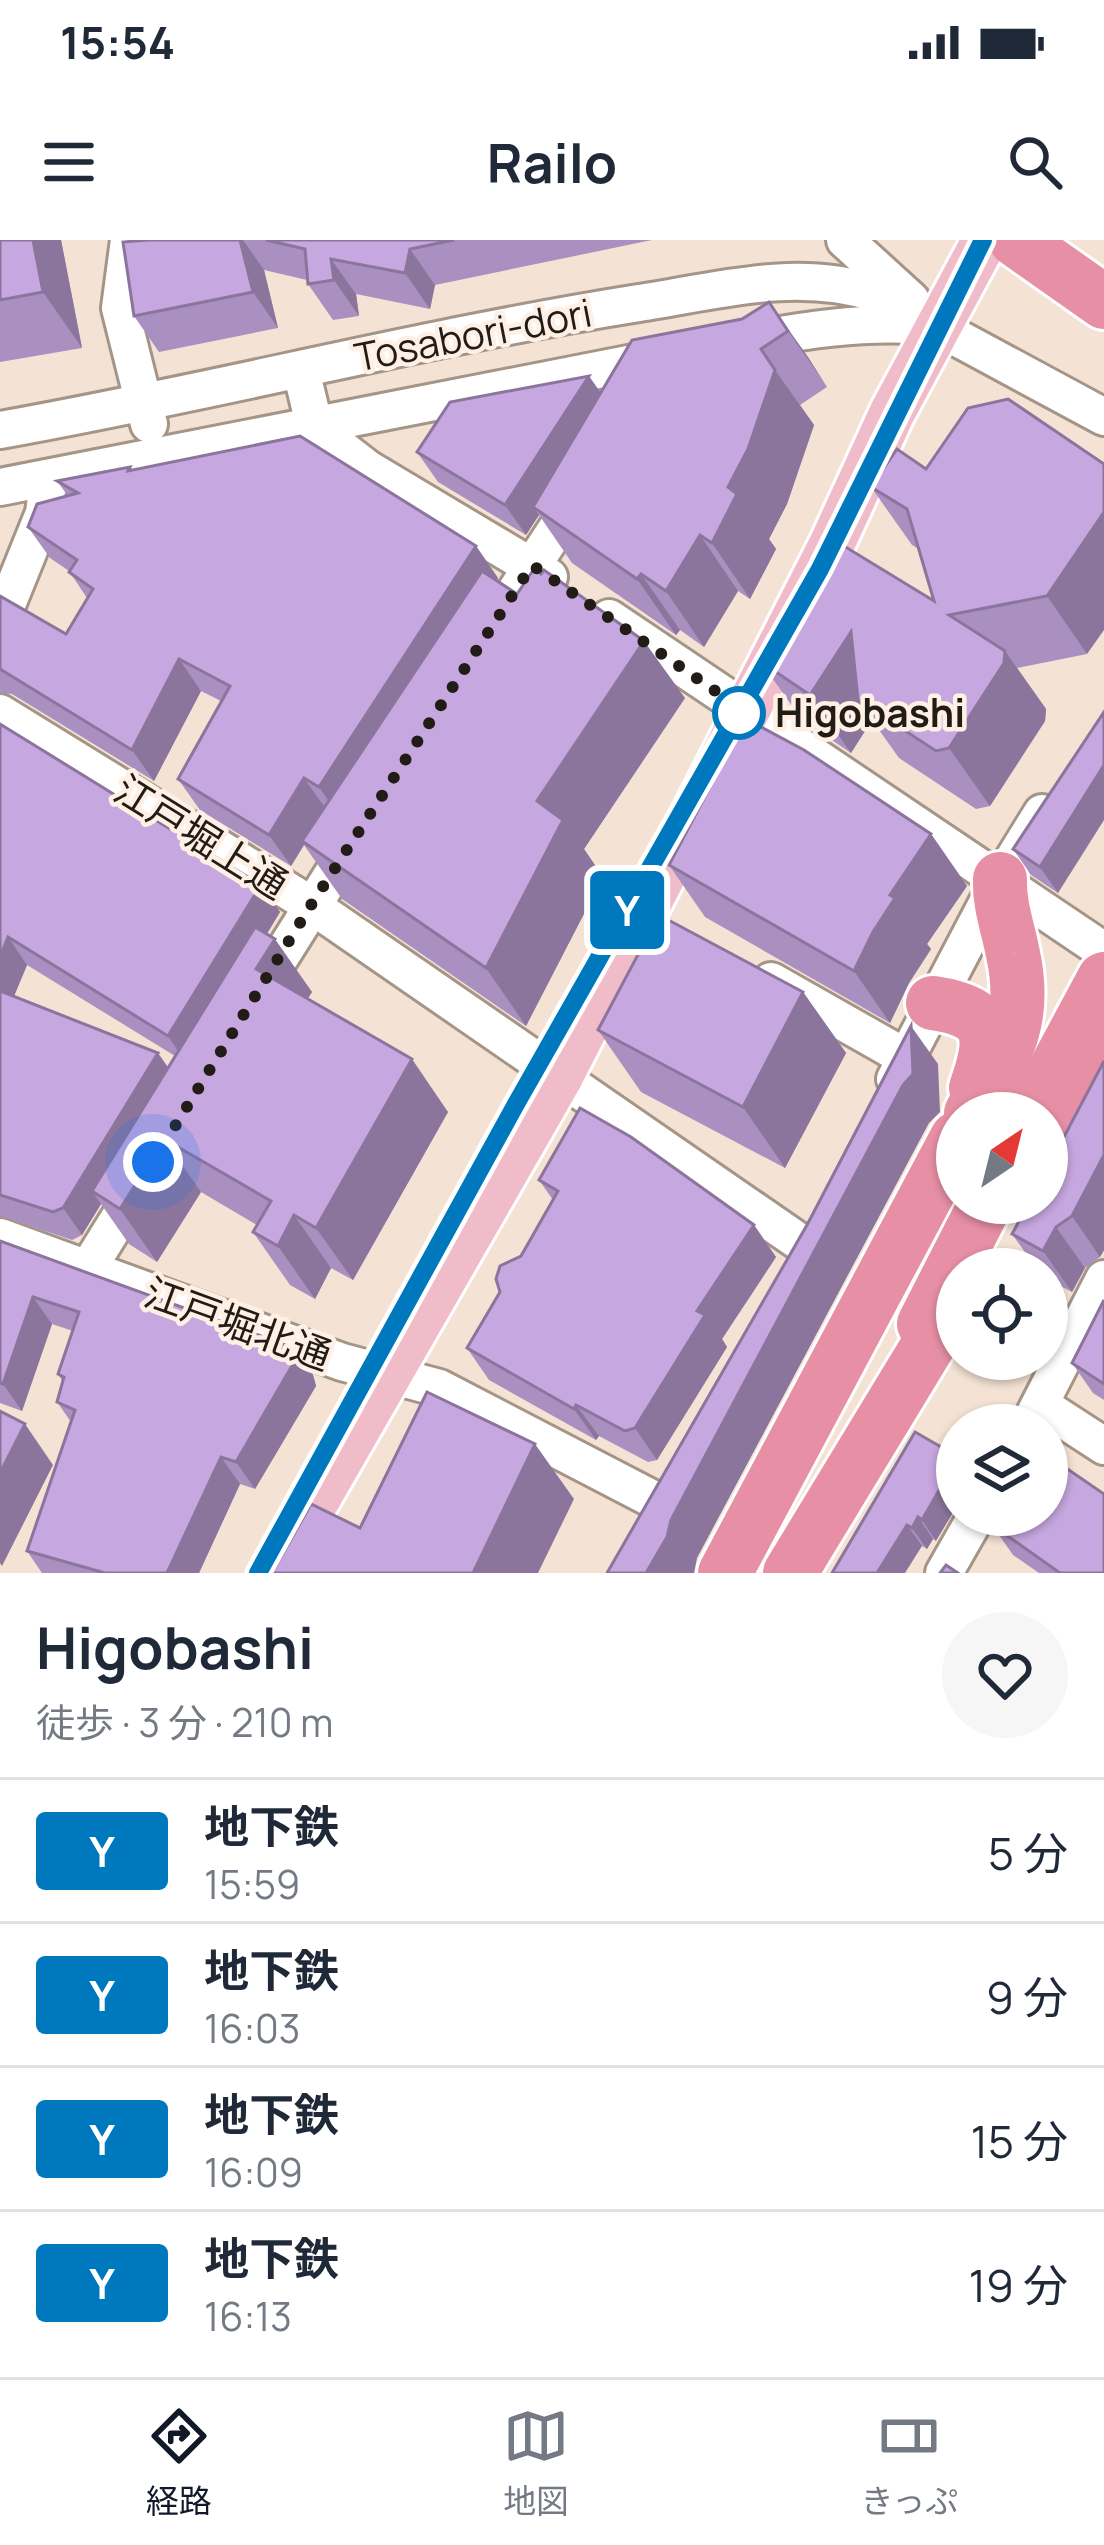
<!DOCTYPE html>
<html lang="ja">
<head>
<meta charset="utf-8">
<style>
	body { margin:0; font-family:Manrope,"Noto Sans JP",sans-serif; background:#f6f6f7; color:#1f2937; height:100vh; display:flex; flex-direction:column; font-size:45px; white-space:nowrap }
	* { box-sizing:border-box; margin:0 }
	p { font-size:39px; color:#747a83 }
	.icon { flex:none; width:66px; height:66px; fill:none; stroke:currentColor; stroke-width:2; stroke-linecap:round; stroke-linejoin:round }
	.map { position:relative; height:1333px; overflow:hidden }
	.drawer { display:flex; flex-direction:column; background:#fff; flex:1 }
	.drawer>* { flex:none }
	.badge { padding:0 24px; border-radius:9px; font-size:42px; line-height:78px }
	.needle { width:78px; rotate:35deg }
	.tools { position:absolute; left:936px; top:852px; display:grid; gap:24px }
	.tools a { display:grid; place-items:center; width:132px; height:132px; border-radius:50%; background:#fff; box-shadow:0 3px 9px #0004; font-size:60px }
	.you { position:absolute; width:60px; height:60px; margin:-30px; border:9px solid #fff; border-radius:50%; background:#1a73e8; box-shadow:0 0 0 18px #1a73e833 }
	.map>.badge { position:absolute; translate:-50% -50%; box-shadow:0 0 0 6px #fff }
	.round { display:grid; place-items:center; flex:none; width:126px; height:126px; border-radius:63px; background:#f6f6f7 }
	.head { display:flex; align-items:center; justify-content:space-between; height:204px; padding:0 36px }
	h1 { font-size:57px; font-weight:700; line-height:90px }
	ul { padding:0; list-style:none }
	li { display:flex; align-items:center; gap:36px; height:144px; padding:0 36px; border-top:3px solid #e0e1e3 }
	li div { flex:1 }
	li b { display:block; font-size:45px }
	li em { font-style:normal }
	li .badge { min-width:132px; font-weight:700; text-align:center }
	.status { display:flex; justify-content:space-between; align-items:center; height:84px; padding:0 60px; background:#fff; direction:ltr }
	.status svg { height:33px; fill:currentColor }
	header { display:flex; justify-content:space-between; align-items:center; height:156px; padding:0 36px; background:#fff; font-size:54px; font-weight:700 }
	.tabs { display:flex; justify-content:space-around; align-items:center; height:168px; border-top:3px solid #e0e1e3; background:#fff; font-size:33px; color:#747a83 }
	.tabs a { display:grid; justify-items:center; gap:6px }
	.tabs .active { color:#111827 }
	.map>svg:first-child { display:block }
	.lines { fill:none; stroke-linecap:round; stroke-linejoin:round }
	.minor-casing { stroke:#a59587; stroke-width:42 }
	.major-casing { stroke:#fff; stroke-width:51 }
	.highway-casing { stroke:#fff; stroke-width:60 }
	.minor { stroke:#fff; stroke-width:36 }
	.major { stroke:#f1bcc9; stroke-width:45 }
	.highway { stroke:#e78fa5; stroke-width:54 }
	.wall { fill:#aa90c0; fill-rule:evenodd }
	.shaded-wall { fill:#8b759c }
	.building { fill:#c6a7df; stroke:#8b759c; stroke-width:3 }
	.line-casing { stroke:#fff; stroke-width:27 }
	.line { stroke:#0078be; stroke-width:18 }
	.walk { stroke:#221c17; stroke-width:12; stroke-dasharray:0 21.6 }
	.stop-dot { fill:#fff; stroke:#0078be; stroke-width:6 }
	.labels { text-anchor:middle; stroke-width:9; stroke-linejoin:round; paint-order:stroke }
	.street-label { font-size:39px; fill:#221c17; stroke:#fef0e5 }
	.stop-label { font-size:39px; font-weight:bold; fill:#221c17; stroke:#fef0e5; text-anchor:start }
</style>
</head>
<body>
<div class="status"><b>15:54</b><svg viewBox="0 0 49 12"><path d="M0 12V9h3v3zM5 12V6h3v6zM10 12V3h3v9zM15 12V0h3v12zM26 1h20v11H26zM47 4h2v5h-2z"/></svg></div>
<header><svg class="icon" aria-label="menu" viewBox="0 0 24 24"><path d="M4 6h16M4 12h16M4 18h16"/></svg>Railo<svg class="icon" aria-label="search" viewBox="0 0 24 24"><circle cx="10" cy="10" r="6"/><path d="M15 15l6 6"/></svg></header>
<div class="map">
<svg width="1104" height="1333" viewBox="0 0 1104 1333">
	<rect width="100%" height="100%" fill="#f4e3d4"/>
	<g class="lines">
		<g class="minor-casing">
			<g id="minor">
				<path d="M129 0 120 68 149 184"/>
				<path d="M845 0 911 60"/>
				<path d="M742 102C804 90 862 81 925 86"/>
				<path d="M301 130 315 188 368 229 549 337"/>
				<path d="M0 190C214 152 424 97 639 63 717 51 796 28 874 53L1104 177"/>
				<path d="M0 247 664 117"/>
				<path d="M609 378 1104 711"/>
				<path d="M0 382 44 273 47 250"/>
				<path d="M489 392 580 253"/>
				<path d="M0 473 311 665 814 1012"/>
				<path d="M771 741 905 817"/>
				<path d="M259 751 354 600"/>
				<path d="M895 839 992 654 1042 573"/>
				<path d="M0 997 342 1122 439 1148 668 1267"/>
				<path d="M87 1030 139 946"/>
				<path d="M1041 1165 1104 1206"/>
				<path d="M1029 1185 1104 1039"/>
				<path d="M944 1333 977 1275"/>
			</g>
		</g>
		<g class="major-casing">
			<path id="major" d="M275 1333 560 837 832 304 892 173 985 0"/>
		</g>
		<g class="highway-casing">
			<g id="highway">
				<path d="M1016 0 1104 62"/>
				<path d="M933 763C994 772 994 796 976 848"/>
				<path d="M971 873C1005 816 1028 783 1013 714 1008 688 999 665 1000 639"/>
				<path d="M1032 873 1104 739"/>
				<path d="M1047 914 1104 823"/>
				<path d="M924 1084 986 963"/>
				<path d="M725 1333 957 898"/>
				<path d="M790 1333 957 1058"/>
			</g>
		</g>
		<use href="#minor" class="minor"/>
		<use href="#major" class="major"/>
		<use href="#highway" class="highway"/>
	</g>
	<g class="wall">
		<path d="M0 0H61L82 108 0 122Z"/>
		<path d="M149 0H652L435 45 430 69 356 54 359 76 333 80 308 44 307 40 264 30 278 88 159 112 134 76Z"/>
		<path d="M769 62 827 147 800 165 814 185 787 264 769 299 776 309 750 359 738 351 704 407 680 390 676 395 572 323 539 275 526 295 438 242 417 212 601 153 742 79Z"/>
		<path d="M968 168 1087 414 1017 428 1046 469 1045 481 990 566 976 569 899 518 872 480 851 513 802 480 761 422 934 361 919 309 912 305 871 247 926 229Z"/>
		<path d="M130 227 133 230 476 306 498 338 496 340 685 458 584 609 603 637 526 786 342 659 304 605 291 626 200 570 178 539 221 461 201 451 154 541 12 454 0 453V355L66 394 87 358 69 331 50 318 28 287 68 256 57 241Z"/>
		<path d="M1104 472 1058 653 1031 635 1013 609Z"/>
		<path d="M0 484 261 645 280 672 267 694 312 752 307 759 448 872 353 1040 331 1028 315 1059 290 1045 253 992 257 985 201 952 157 1022 129 1004 101 964 82 995 72 1000 0 976ZM27 725 175 816 168 828 14 756Z"/>
		<path d="M931 594 967 646 927 704 931 709 909 743 890 783 705 677 669 625Z"/>
		<path d="M803 752 846 813 785 928 641 852 598 790Z"/>
		<path d="M1104 821V1010L1100 1017 1085 1028 1072 1052 1047 1039V1029H1037L1012 994Z"/>
		<path d="M539 940 754 985 776 1017 722 1099 727 1107 657 1220 648 1222 599 1196 596 1200 489 1140 467 1108 553 960Z"/>
		<path d="M0 1001 294 1108 313 1135 316 1146 255 1249 240 1244 199 1333H42L27 1311 71 1182 57 1162 63 1142 58 1134 73 1091 52 1084 22 1171 0 1163Z"/>
		<path d="M1104 1060V1160L1093 1153 1072 1123Z"/>
		<path d="M915 1192 936 1301 933 1299 927 1309 922 1306 832 1333Z"/>
		<path d="M992 1285 1104 1333H1039L1013 1315Z"/>
	</g>
	<g class="shaded-wall">
		<path d="M33 0H61L82 108 43 52Z"/>
		<path d="M240 0H243L264 30 278 88 253 52Z"/>
		<path d="M410 9 435 45 430 69 405 33Z"/>
		<path d="M331 19 356 54 359 76 334 40Z"/>
		<path d="M769 62 808 117 827 147 788 91Z"/>
		<path d="M775 130 814 185 787 264 769 299 776 309 750 359 712 303 728 247Z"/>
		<path d="M589 136 610 166 533 267 539 275 526 295 505 265Z"/>
		<path d="M1104 272V390L1087 414 1047 356Z"/>
		<path d="M700 295 738 351 704 407 666 351Z"/>
		<path d="M476 306 498 338 341 579 319 547Z"/>
		<path d="M641 334 680 390 676 395 637 339Z"/>
		<path d="M851 392 858 460 872 480 851 513 810 455Z"/>
		<path d="M644 401 685 458 584 609 603 637 526 786 486 728 537 561Z"/>
		<path d="M1005 411 1046 469 1045 481 990 566 949 508Z"/>
		<path d="M179 419 201 451 154 541 132 510Z"/>
		<path d="M1104 525V580L1058 653 1040 627Z"/>
		<path d="M304 538 326 569 302 601 304 605 291 626 269 595Z"/>
		<path d="M931 594 967 646 927 704 931 709 909 743 890 783 854 731 890 655Z"/>
		<path d="M261 645 280 672 187 824 168 796Z"/>
		<path d="M8 697 27 725 7 773 0 763V717Z"/>
		<path d="M275 699 312 752 293 782 256 729Z"/>
		<path d="M803 752 846 813 785 928 743 867Z"/>
		<path d="M911 786 938 824 940 872 929 883 697 1318 694 1333H646Z"/>
		<path d="M158 813 177 840 92 951 101 964 82 995 63 968Z"/>
		<path d="M412 819 448 872 353 1040 316 988Z"/>
		<path d="M164 899 201 952 157 1022 120 969Z"/>
		<path d="M1104 915V1010L1100 1017 1072 976Z"/>
		<path d="M294 975 331 1028 315 1059 278 1006Z"/>
		<path d="M754 985 776 1017 722 1099 727 1107 657 1220 635 1188 697 1071Z"/>
		<path d="M1056 987 1085 1028 1072 1052 1043 1011Z"/>
		<path d="M33 1057 52 1084 22 1171 3 1144Z"/>
		<path d="M294 1108 313 1135 316 1146 255 1249 236 1222Z"/>
		<path d="M576 1165 599 1196 596 1200 574 1169Z"/>
		<path d="M25 1184 53 1225 2 1326 0 1323V1233Z"/>
		<path d="M535 1204 574 1259 538 1333H473Z"/>
		<path d="M221 1217 240 1244 199 1333H167Z"/>
		<path d="M957 1219V1266L936 1301 922 1280Z"/>
		<path d="M918 1277 933 1299 927 1309 912 1288Z"/>
		<path d="M907 1285 922 1306 905 1333H877Z"/>
	</g>
	<g class="building">
		<path d="M0 0H33L43 52 0 60Z"/>
		<path d="M149 0H240L253 52 134 76 123 2Z"/>
		<path d="M266 0H454L410 9 405 33 331 19 334 40 308 44 305 9Z"/>
		<path d="M769 62 788 91 761 109 775 130 748 209 728 247 737 254 712 303 700 295 666 351 641 334 637 339 533 267 632 100 742 79Z"/>
		<path d="M589 136 505 265 417 212 450 162Z"/>
		<path d="M1008 159 1104 224V272L1047 356 949 375 1005 411 1004 423 949 508 936 511 858 460 851 392 810 455 761 422 826 295 934 361 907 269 871 247 897 209 926 229 968 168Z"/>
		<path d="M300 196 476 306 319 547 304 538 269 595 178 539 230 446 179 419 132 510 0 429V356L66 394 93 349 69 332 77 320 28 287 37 264 78 253 57 241 130 227 128 231Z"/>
		<path d="M534 329 541 334 544 330 644 401 537 561 563 580 486 728 302 601 482 331 517 354Z"/>
		<path d="M1104 472V525L1040 627 1013 609Z"/>
		<path d="M746 479 804 510 931 594 890 655 895 658 873 692 854 731 669 625Z"/>
		<path d="M0 484 261 645 168 796 8 697 0 717Z"/>
		<path d="M659 675 803 752 743 867 598 790Z"/>
		<path d="M255 687 275 699 256 729 412 819 316 988 294 975 278 1006 253 992 271 961 164 899 120 969 92 951Z"/>
		<path d="M0 751 158 813 63 968 53 972 0 955Z"/>
		<path d="M911 786 913 834 903 845 671 1280 667 1297 646 1333H607L807 985Z"/>
		<path d="M1104 821V915L1072 976 1056 987 1043 1011 1012 994 1029 963H1047V929Z"/>
		<path d="M580 868 631 897 754 985 697 1071 705 1075 635 1188 625 1191 576 1165 574 1169 467 1108 500 1052 496 1039 500 1026 521 1016 558 951 539 940Z"/>
		<path d="M0 1001 294 1108 296 1119 236 1222 221 1217 167 1333H105L27 1311 75 1170 57 1162 64 1137 58 1134 79 1072 33 1057 3 1144 0 1143Z"/>
		<path d="M1104 1060V1144L1072 1123Z"/>
		<path d="M427 1152 535 1204 473 1333H272L311 1264 360 1288Z"/>
		<path d="M0 1171 25 1184 0 1233Z"/>
		<path d="M915 1192 957 1216V1219L922 1280 918 1277 912 1288 907 1285 877 1333H832Z"/>
		<path d="M1047 1215 1104 1254V1333H1060L992 1285 998 1275H1047Z"/>
		<path d="M946 1325 958 1333H940Z"/>
	</g>
	<g class="lines">
		<g class="line-casing">
			<path id="line" d="M258 1333 516 864 820 329 983 0"/>
		</g>
		<use href="#line" class="line"/>
		<path class="walk" d="M153 922 311 665 532 325 746 472 739 473"/>
	</g>
	<circle class="stop-dot" cx="739" cy="473" r="24"/>
	<g class="labels">
		<g class="street-label">
			<text transform="translate(473 95) rotate(-11)" y="14">Tosabori-dori</text>
			<text transform="translate(201 597) rotate(32)" y="14">江戸堀上通</text>
			<text transform="translate(238 1084) rotate(20)" y="14">江戸堀北通</text>
		</g>
		<g class="stop-label">
			<text x="775" y="487">Higobashi</text>
		</g>
	</g>
</svg>
<div class="tools">
<a><svg class="needle" viewBox="-14 -14 28 28"><path d="M0-13l5 13h-10z" fill="#e53935"/><path d="M0 13l5-13h-10z" fill="#747a83"/></svg></a>
<a><svg class="icon" aria-label="locate" viewBox="0 0 24 24"><circle cx="12" cy="12" r="6"/><path d="M12 2v4M12 18v4M2 12h4M18 12h4"/></svg></a>
<a><svg class="icon" aria-label="layers" viewBox="0 0 24 24"><path d="M12 4l9 5-9 5-9-5zM3 14l9 5 9-5"/></svg></a>
</div>
<div class="you" style="left:153px;top:922px"></div>
<b class="badge" style="left:627px;top:670px;background:#0078be;color:#fff">Y</b>
</div>
<section class="drawer">
<div class="head"><div><h1>Higobashi</h1><p>徒歩 · 3 分 · 210 m</p></div><a class="round"><svg class="icon" aria-label="heart" viewBox="0 0 24 24"><path d="M12 20l-8-8c-3-5 5-10 8-4 3-6 11-1 8 4z"/></svg></a></div>
<ul>
<li><span class="badge" style="background:#0078be;color:#fff">Y</span><div><b>地下鉄</b><p>15:59</p></div><em>5 分</em></li>
<li><span class="badge" style="background:#0078be;color:#fff">Y</span><div><b>地下鉄</b><p>16:03</p></div><em>9 分</em></li>
<li><span class="badge" style="background:#0078be;color:#fff">Y</span><div><b>地下鉄</b><p>16:09</p></div><em>15 分</em></li>
<li><span class="badge" style="background:#0078be;color:#fff">Y</span><div><b>地下鉄</b><p>16:13</p></div><em>19 分</em></li>
</ul>
</section>
<nav class="tabs">
<a class="active"><svg class="icon" aria-label="directions" viewBox="0 0 24 24"><path d="M12 3l9 9-9 9-9-9zM9 14v-3h6M13 9l2 2-2 2"/></svg>経路</a>
<a><svg class="icon" aria-label="map" viewBox="0 0 24 24"><path d="M3 6l6-2 6 2 6-2v14l-6 2-6-2-6 2zM9 4v14M15 6v14"/></svg>地図</a>
<a><svg class="icon" aria-label="tickets" viewBox="0 0 24 24"><path d="M3 7h18v10H3zM15 7v10"/></svg>きっぷ</a>
</nav>
</body>
</html>
